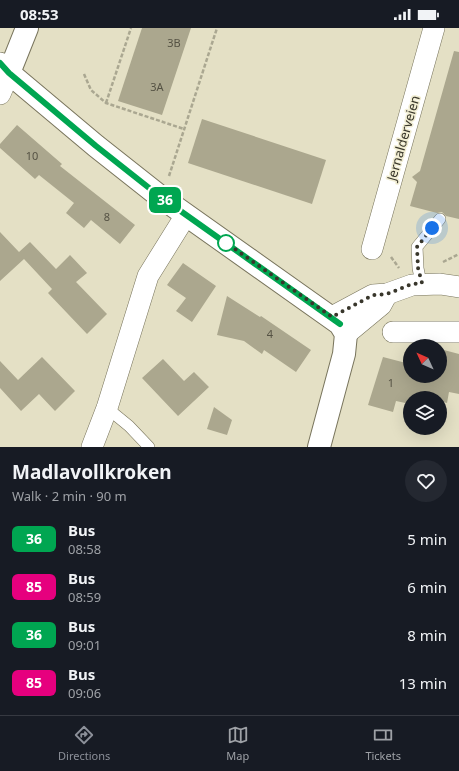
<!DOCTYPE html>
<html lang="en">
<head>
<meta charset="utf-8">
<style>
	body { margin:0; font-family:"Noto Sans",sans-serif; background:#242831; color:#f1f3f6; height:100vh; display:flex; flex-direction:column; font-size:15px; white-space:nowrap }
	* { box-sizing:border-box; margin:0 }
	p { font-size:13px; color:#9ea1a6 }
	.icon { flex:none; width:22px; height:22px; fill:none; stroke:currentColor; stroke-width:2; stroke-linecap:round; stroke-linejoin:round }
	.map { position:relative; height:419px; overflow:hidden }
	.panel { display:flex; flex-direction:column; background:#171b24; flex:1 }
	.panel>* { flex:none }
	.badge { padding:0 8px; border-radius:6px; font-size:14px; line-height:26px }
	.needle { width:26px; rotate:314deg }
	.controls { position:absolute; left:403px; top:311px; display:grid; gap:8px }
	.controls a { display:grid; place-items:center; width:44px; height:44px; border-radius:50%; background:#171b24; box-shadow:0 4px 16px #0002; font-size:20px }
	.you { position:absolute; width:20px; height:20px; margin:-10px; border:3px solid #fff; border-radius:50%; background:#1a73e8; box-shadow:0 0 0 6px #1a73e833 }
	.map>.badge { position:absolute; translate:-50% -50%; box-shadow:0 0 0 2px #fff }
	.round { display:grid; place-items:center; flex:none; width:42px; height:42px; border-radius:21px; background:#242831 }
	.overview { display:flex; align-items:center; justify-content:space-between; height:68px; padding:0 12px }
	h1 { font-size:19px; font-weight:700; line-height:30px }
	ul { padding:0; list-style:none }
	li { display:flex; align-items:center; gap:12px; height:48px; padding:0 12px }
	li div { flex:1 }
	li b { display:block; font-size:15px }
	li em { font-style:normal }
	li .badge { min-width:44px; font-weight:700; text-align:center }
	.status { display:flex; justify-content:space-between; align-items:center; height:28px; padding:0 20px; background:#171b24; direction:ltr }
	.status svg { height:11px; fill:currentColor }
	.menu { display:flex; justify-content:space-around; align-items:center; height:56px; border-top:1px solid #363941; background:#171b24; font-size:11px; color:#9ea1a6 }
	.menu a { display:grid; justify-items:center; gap:2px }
	.menu .on { color:#8c9099 }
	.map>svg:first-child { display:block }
	.building { fill:#aba78e }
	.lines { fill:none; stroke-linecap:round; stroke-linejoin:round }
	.lane-casing { stroke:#78745c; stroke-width:12 }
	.street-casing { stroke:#78745c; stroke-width:22 }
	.secondary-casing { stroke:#78745c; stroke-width:24 }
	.path { stroke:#aaa791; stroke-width:2.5; stroke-dasharray:4 2; stroke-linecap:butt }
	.lane { stroke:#fff; stroke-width:11 }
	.street { stroke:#fff; stroke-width:21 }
	.secondary { stroke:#fff; stroke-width:22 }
	.line-casing { stroke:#fff; stroke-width:9 }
	.line { stroke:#00a651; stroke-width:6 }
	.walk { stroke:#38362b; stroke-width:4; stroke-dasharray:0 7.2 }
	.stop-dot { fill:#fff; stroke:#00a651; stroke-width:2 }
	.labels { text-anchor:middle; stroke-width:3; stroke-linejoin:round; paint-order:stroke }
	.number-label { font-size:11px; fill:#555244 }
	.street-label { font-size:13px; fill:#38362b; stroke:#f1edd2 }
</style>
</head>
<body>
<div class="status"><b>08:53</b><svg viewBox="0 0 49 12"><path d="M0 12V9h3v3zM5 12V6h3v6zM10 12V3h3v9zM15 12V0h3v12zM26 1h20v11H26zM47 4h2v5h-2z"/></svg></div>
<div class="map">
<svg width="459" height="419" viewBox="0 0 459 419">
	<rect width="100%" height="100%" fill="#e4e0c5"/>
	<g class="building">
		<path d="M142 0H191L162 87 118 73Z"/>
		<path d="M454 23 459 24V191L446 188 442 184 437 185 410 178 417 154 412 149 420 143Z"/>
		<path d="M202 91 326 132 312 176 188 135Z"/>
		<path d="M17 97 62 136 60 138 135 197 120 216 91 192 84 200 66 185 74 175 39 147 35 151 0 120V116Z"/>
		<path d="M0 204 19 224 30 214 56 241 70 227 87 245 76 254 107 286 87 306 48 265 52 261 24 231 0 253Z"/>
		<path d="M183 235 216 258 192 294 176 283 186 270 167 257Z"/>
		<path d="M227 268 260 289 261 288 311 322 296 344 264 322 262 326 244 313 217 307Z"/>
		<path d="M440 321 459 326V366L449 364 447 375 440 373V370H410V376L396 373 393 384 368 377 383 329 406 335 410 323V348H440Z"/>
		<path d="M42 329 75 363 55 383 39 366 21 383 0 360V333L18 352Z"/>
		<path d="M163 331 184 353 194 344 209 359 178 388 142 350Z"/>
		<path d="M214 379 232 392 227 407 207 401Z"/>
	</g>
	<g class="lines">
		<g class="lane-casing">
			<g id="lane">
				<path d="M421 255 418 240 417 219 440 191"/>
				<path d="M107 380 129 398 149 419"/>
			</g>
		</g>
		<g class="street-casing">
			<g id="street">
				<path d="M0 35 9 45 0 66"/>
				<path d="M372 221 434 0"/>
				<path d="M332 289 373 267 387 266 412 257 440 256 459 259"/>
				<path d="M393 304H459"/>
				<path d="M346 306 381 277 387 266"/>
				<path d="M92 419 107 380 148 248 186 187"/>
			</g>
		</g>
		<g class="secondary-casing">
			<path id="secondary" d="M27 0 9 45 96 118 158 167 340 296 346 306 344 326 319 419"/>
		</g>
		<g class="path">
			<path d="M84 46 91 62 106 75 184 101"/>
			<path d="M106 75 131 0"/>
			<path d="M169 148 217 0"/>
			<path d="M391 229 399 240"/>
			<path d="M443 234 459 226"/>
		</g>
		<use href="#lane" class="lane"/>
		<use href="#street" class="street"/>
		<use href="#secondary" class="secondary"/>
	</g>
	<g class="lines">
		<g class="line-casing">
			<path id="line" d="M0 35 9 45 96 118 158 167 340 296"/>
		</g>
		<use href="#line" class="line"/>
		<path class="walk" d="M226 215 222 212 332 289 373 267 387 266 412 256 422 255 418 240 417 219 432 200"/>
	</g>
	<circle class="stop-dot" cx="226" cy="215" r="8"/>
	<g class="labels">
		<g class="number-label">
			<text x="174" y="19">3B</text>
			<text x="157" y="63">3A</text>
			<text x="32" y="132">10</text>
			<text x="107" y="193">8</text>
			<text x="270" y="310">4</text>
			<text x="391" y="359">1</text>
		</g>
		<g class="street-label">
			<text transform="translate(403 110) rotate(-74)" y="5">Jernalderveien</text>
		</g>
	</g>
</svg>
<div class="controls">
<a><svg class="needle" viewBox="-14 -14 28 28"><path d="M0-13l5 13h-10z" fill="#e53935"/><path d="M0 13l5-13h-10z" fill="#9ea1a6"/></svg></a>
<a><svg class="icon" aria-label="layers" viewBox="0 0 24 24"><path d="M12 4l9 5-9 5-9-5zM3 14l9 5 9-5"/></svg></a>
</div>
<div class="you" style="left:432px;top:200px"></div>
<b class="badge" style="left:165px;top:172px;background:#00a651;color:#fff">36</b>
</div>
<section class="panel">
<div class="overview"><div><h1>Madlavollkroken</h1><p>Walk · 2 min · 90 m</p></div><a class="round"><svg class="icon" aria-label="heart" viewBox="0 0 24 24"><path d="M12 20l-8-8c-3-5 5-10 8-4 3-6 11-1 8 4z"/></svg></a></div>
<ul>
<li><span class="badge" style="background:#00a651;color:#fff">36</span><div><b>Bus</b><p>08:58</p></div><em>5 min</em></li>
<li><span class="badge" style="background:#e6007e;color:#fff">85</span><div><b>Bus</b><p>08:59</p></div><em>6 min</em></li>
<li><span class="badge" style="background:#00a651;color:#fff">36</span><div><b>Bus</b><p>09:01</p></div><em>8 min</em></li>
<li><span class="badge" style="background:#e6007e;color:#fff">85</span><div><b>Bus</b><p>09:06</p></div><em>13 min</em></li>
</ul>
</section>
<nav class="menu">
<a class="on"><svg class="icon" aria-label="directions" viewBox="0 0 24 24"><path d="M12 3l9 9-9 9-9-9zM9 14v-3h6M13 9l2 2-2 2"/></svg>Directions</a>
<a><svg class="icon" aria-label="map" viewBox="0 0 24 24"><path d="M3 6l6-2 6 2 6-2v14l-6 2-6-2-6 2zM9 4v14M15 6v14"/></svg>Map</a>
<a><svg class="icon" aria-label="tickets" viewBox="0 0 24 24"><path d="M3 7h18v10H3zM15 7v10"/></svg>Tickets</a>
</nav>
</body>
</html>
